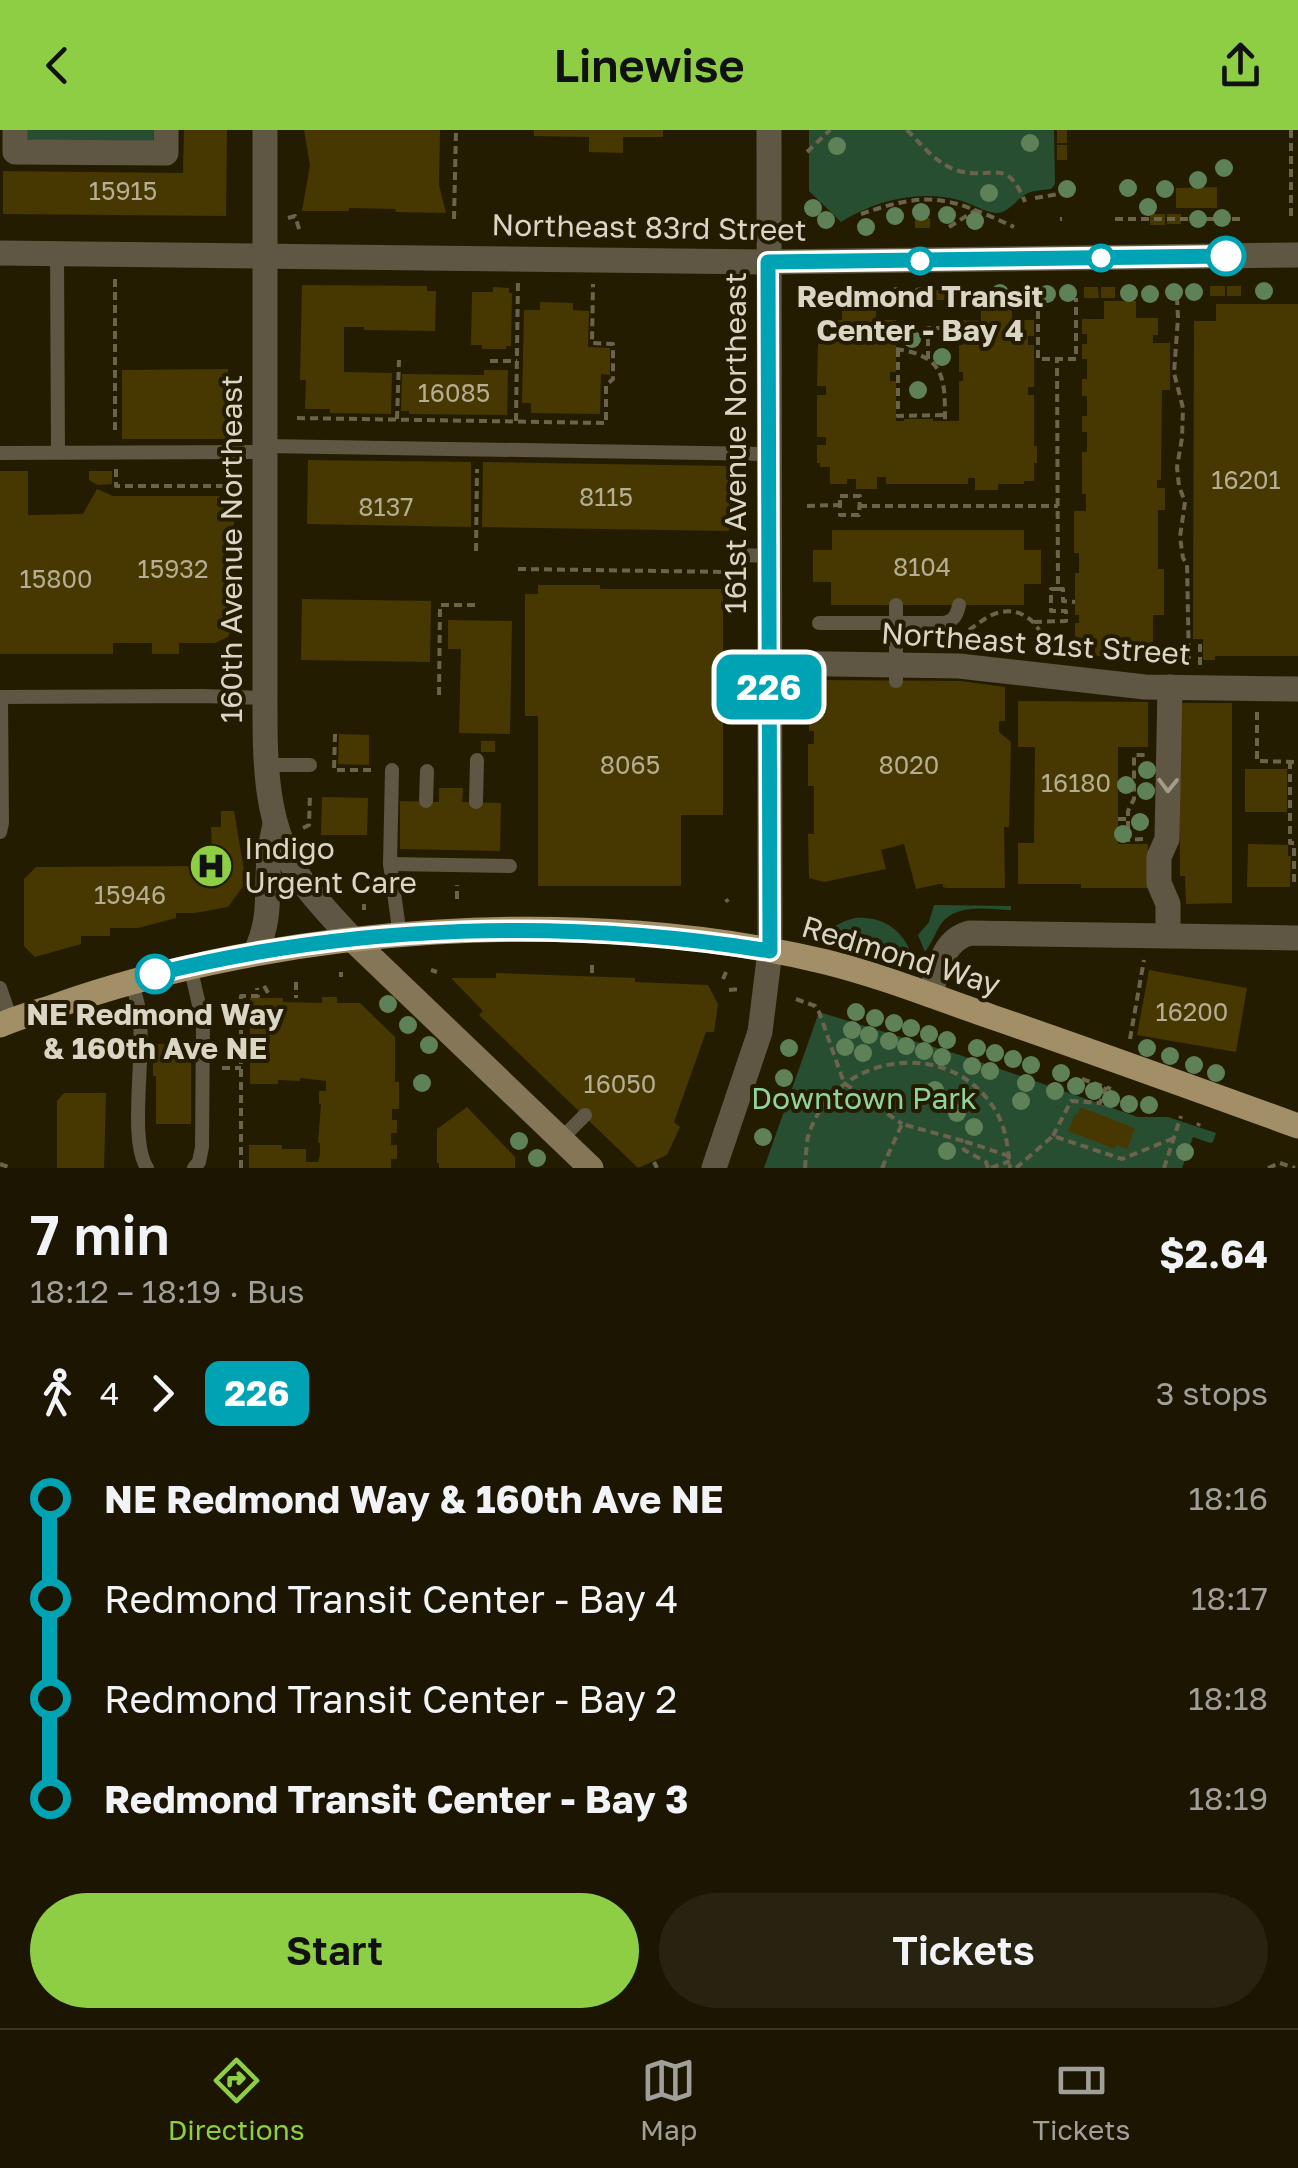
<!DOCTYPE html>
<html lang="en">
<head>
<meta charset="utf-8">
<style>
	body { margin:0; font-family:"Golos Text",sans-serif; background:#282210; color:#f1f3f6; height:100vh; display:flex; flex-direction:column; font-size:38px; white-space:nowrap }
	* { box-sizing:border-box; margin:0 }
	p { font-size:32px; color:#a09f99 }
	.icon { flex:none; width:55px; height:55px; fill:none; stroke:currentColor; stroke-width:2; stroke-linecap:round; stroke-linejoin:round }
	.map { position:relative; height:1038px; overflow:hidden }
	.panel { display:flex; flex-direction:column; background:#1b1501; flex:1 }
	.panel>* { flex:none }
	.badge { padding:0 20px; border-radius:15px; font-size:35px; line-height:65px }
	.map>.badge { position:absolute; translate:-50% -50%; box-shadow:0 0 0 5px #fff }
	.legs { display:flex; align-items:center; gap:15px; height:110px; padding:0 30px; font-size:32px }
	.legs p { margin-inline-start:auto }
	.headline { display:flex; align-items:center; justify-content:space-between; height:170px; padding:0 30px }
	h1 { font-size:55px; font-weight:600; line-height:75px }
	.cta { display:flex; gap:20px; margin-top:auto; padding:20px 30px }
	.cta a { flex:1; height:115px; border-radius:60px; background:#8dce44; color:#111; font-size:40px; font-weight:600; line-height:115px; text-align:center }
	.cta a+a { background:#282210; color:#f1f3f6 }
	ul { padding:0 30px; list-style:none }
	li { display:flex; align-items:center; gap:35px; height:100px; font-size:38px }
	li i { display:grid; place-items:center; width:15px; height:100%; margin:0 12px; background:currentColor }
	li i::after { content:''; width:25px; height:25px; margin:-12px; border:8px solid; border-radius:50%; background:#1b1501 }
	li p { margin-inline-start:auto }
	li:first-child i { background:linear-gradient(#0000 50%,currentColor 0) }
	li:last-child i { background:linear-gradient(currentColor 50%,#0000 0) }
	header { display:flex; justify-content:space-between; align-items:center; height:130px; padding:0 30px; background:#8dce44; color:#111; font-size:45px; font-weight:600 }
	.tabs { display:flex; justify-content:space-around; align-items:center; height:140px; border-top:2px solid #393423; background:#1b1501; font-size:28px; color:#a09f99 }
	.tabs a { display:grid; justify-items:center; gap:5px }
	.tabs .on { color:#8dce44 }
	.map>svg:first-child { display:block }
	.green { fill:#274e31 }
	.building { fill:#473801 }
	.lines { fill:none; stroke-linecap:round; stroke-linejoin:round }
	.path { stroke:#6b644d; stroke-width:4; stroke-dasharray:8 5; stroke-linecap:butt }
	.service { stroke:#5f5643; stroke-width:14 }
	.minor { stroke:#5f5643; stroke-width:25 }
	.tertiary { stroke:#5f5643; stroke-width:25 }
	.secondary { stroke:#857657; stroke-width:25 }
	.primary { stroke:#a28f67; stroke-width:25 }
	.tree { fill:#5f8158 }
	.oneway { stroke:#a39c8a }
	.line-1-casing { stroke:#fff; stroke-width:22 }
	.line-1 { stroke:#00a3b4; stroke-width:15 }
	.stop-1-dot { fill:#fff; stroke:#00a3b4; stroke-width:5 }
	.labels { text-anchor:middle; stroke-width:8; stroke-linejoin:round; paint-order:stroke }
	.number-label { font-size:25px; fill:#b5ae94 }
	.street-label { font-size:30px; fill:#dad5c5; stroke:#241c01 }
	.stop-label { font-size:30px; font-weight:bold; fill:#dad5c5; stroke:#241c01 }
	.poi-label { font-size:30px; fill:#dad5c5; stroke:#241c01; text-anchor:start }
	.park-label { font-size:30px; fill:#90d39f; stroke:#241c01 }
</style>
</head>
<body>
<header><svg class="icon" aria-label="back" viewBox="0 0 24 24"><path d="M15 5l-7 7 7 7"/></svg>Linewise<svg class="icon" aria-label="share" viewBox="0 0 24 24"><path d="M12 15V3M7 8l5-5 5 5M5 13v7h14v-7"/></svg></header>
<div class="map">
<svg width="1298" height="1038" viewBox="0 0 1298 1038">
	<rect width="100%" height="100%" fill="#241c01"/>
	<g class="green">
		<path d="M19 0H153V15L31 14Z"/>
		<path d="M809 0H1054L1055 54 1051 59C1044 60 1035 60 1028 63 1017 68 1009 83 996 83 984 82 971 73 959 70 917 60 877 70 841 92L809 61Z"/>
		<path d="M934 775 1011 776V780C988 779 956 773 941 794 935 803 932 813 925 822L918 805 929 792Z"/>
		<path d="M855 788C885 786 903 801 913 827H902L825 801 845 791Z"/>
		<path d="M819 882 960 925 1138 987H1168L1216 1003 1213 1012 1210 1013 1193 1007 1182 1038H764Z"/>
	</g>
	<g class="building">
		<path d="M184 0H227L226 86 3 84V41L183 43Z"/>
		<path d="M304 0H440L439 55 446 83 396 82 395 79 349 78V81H302L310 35Z"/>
		<path d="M534 0H663V7H623V23L589 22V7L534 6Z"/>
		<rect x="1057" y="0" width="10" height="13"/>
		<rect x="1057" y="15" width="10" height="15"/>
		<path d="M1217 57V78H1176V58Z"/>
		<rect x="1150" y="84" width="15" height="11"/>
		<rect x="1167" y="84" width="14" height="10"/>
		<rect x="915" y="88" width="15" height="10"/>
		<path d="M302 155 427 156V161H436L435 201 364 200V197H344V242L392 243 391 284 330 283V279H305L306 250H300Z"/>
		<rect x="1210" y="156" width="15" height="10"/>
		<rect x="1227" y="156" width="14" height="10"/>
		<path d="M493 157 509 158V163H512L511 216H506V219H482V215H471L472 162H493Z"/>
		<path d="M1084 157H1098L1099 168H1084Z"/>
		<rect x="1101" y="157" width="14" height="11"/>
		<rect x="933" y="160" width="15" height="10"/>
		<rect x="950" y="160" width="15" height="10"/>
		<path d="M1104 171H1136V188H1158V205H1153V213H1170V260H1162L1161 350H1157V358H1165V380H1158V439H1164V485H1153V521H1128V526H1095V510H1075V493H1079V485H1075V443H1079V423H1074V381H1086V364H1082V322H1087V302H1082V286H1087V266H1082V249H1087V229H1082V214H1087V204H1082V189H1104Z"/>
		<path d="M540 172 573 173V180L589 181 588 217 610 218V245L601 244 600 284 531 283V273H522L524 180H540Z"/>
		<path d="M842 172H876V190H896V206H890V214H896V242H890V251H896V291H904V289H933V291H959V251H963V242H959V215H963L964 206H959V190L981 191V173L1012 174V190H1034V206H1028V215H1034V257H1028V265H1034V316H1037V333H1034V351H1024V354H998V360H975V348H968V354H886V347H877V359H856V349H847V354H830V337H820V333H817V315H826V307H817V265H826V256H817L818 214H826V206H821V190H842Z"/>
		<path d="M1216 174H1298V526H1215V530H1203V509H1193L1194 191H1216Z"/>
		<path d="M228 239V309H122V240Z"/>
		<path d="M484 240H508L507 285 409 284V281H401L402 244 484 245Z"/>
		<path d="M308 330 471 332V397L307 394Z"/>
		<path d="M483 332 730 336 729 401 482 397Z"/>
		<path d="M0 341H28V385L83 384 97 359 113 366H219L234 381V493L228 507 215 513H179V524H152V513H113V524H0Z"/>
		<path d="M89 341H112V354L98 355 89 350Z"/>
		<path d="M832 400H1024V420H1041V454H1024V475H831V452H813V420H832Z"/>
		<path d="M538 455H600V459H723V685H681V756H538V586H525V464H538Z"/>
		<path d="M302 469 431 471 430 532 301 530Z"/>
		<path d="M448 490 512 491 510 604 459 603 461 519H448Z"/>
		<path d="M817 550 960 551 1005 557V591H999V602L1011 612 1009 697H1004L1005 758H946L943 757V754H939L916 759 904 714 881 720 886 739 824 752 809 748 808 704H814V656H808V614H814V601H809V560Z"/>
		<path d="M1018 571 1148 572V617H1118V714H1148V758H1081V754H1018V713H1034L1035 617H1018Z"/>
		<path d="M1179 573H1232V773L1186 774 1185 746H1180Z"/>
		<path d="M339 604 369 605V635L338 634Z"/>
		<rect x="481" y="611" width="14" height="11"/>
		<rect x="1245" y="639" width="42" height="43"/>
		<path d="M439 658H463L462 672 501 673 500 721 400 719V671L439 672Z"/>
		<path d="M322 667 368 668 367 705H321Z"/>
		<path d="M221 681H234L246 752 228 777 195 783H176V788L138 798H110V806H81V814L35 827 24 816V749L36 737 201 736 212 721 211 697H221Z"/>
		<path d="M1248 714 1288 715V726H1291L1290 757H1247Z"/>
		<path d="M1149 840 1247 858 1236 922 1137 905Z"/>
		<path d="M496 843 635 848V852L708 855 718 874 714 902H706L674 992 680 997 667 1025 638 1038 479 885 483 881 451 848H496Z"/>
		<path d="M322 867H337V873H360L395 907V952H399V979H392V990H397V1003H391V1015H397V1029H391V1038H249V1015H282V1019H306V1032H318L320 1025V1013H318L321 974H319V961H326V951L300 948V951L278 950V954H250V868H283V872L322 873Z"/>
		<path d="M157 914 191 915V994H156V946H153V931H156Z"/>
		<path d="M64 963H106L104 1038H57V971Z"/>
		<path d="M467 977 515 1027V1038H439V1033H437V999Z"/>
		<path d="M1080 977 1135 998 1127 1019 1116 1015 1115 1019 1068 1001 1075 984 1078 985Z"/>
	</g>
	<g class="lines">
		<g class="path">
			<path d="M907 0C922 15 937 35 959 41 995 50 1006 26 1025 72"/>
			<path d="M1291 0V87"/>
			<path d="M807 22 830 0"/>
			<path d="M1035 68 1059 64"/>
			<path d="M861 84C930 60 949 67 1014 97"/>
			<path d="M288 88 295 86 300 102"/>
			<path d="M454 89 456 0"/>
			<path d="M1060 89H1062"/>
			<path d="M1115 89H1243"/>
			<path d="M731 90 738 93"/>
			<path d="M721 94 725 108"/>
			<path d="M798 94 806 88"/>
			<path d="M949 97 976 80"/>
			<path d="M115 149V304"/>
			<path d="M1024 153V168"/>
			<path d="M814 155 819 167"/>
			<path d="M733 165 736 164"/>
			<path d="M801 166 808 171"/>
			<path d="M1177 167 1178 188 1174 243 1183 278 1182 308 1177 337 1179 356 1185 372 1180 407 1183 428 1187 434 1189 535"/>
			<path d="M1038 168V229H1076V168"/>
			<path d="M896 219C945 226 945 248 945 291"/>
			<path d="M898 219V286L945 285"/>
			<path d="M928 229V198H944"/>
			<path d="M490 231H517"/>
			<path d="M297 288 606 293V255L613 249V214L592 213 593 154"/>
			<path d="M397 289 399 230"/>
			<path d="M516 291 518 151"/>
			<path d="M116 339V356H238"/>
			<path d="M840 366H860L859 385H840Z"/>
			<path d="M807 376 840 375"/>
			<path d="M859 376H1058"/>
			<path d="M476 421 477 339"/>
			<path d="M518 439 727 442"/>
			<path d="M1058 459H1063V471L1075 472"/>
			<path d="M1034 492 1066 491V481H1051V459H1058L1057 229"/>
			<path d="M969 500C978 494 987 486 997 483 1024 475 1044 497 1046 522"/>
			<path d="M1200 535V509"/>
			<path d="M439 565 440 475H475"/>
			<path d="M1257 582V631L1298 632"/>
			<path d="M335 604 334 640H372"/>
			<path d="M1290 631V713H1294V756"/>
			<path d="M1118 689H1128"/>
			<path d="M303 698 309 695 310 663"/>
			<path d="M1143 709 1128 710V681L1134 669V625H1145"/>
			<path d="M457 769V755"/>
			<path d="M726 769 728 772"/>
			<path d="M364 774V780"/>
			<path d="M592 835V847"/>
			<path d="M431 840 437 842"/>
			<path d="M341 842V847"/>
			<path d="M723 849 726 842"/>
			<path d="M296 852V868"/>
			<path d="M264 856 270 866"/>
			<path d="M729 860 740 859"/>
			<path d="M796 869 815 876 819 882 844 953 902 994"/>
			<path d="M1130 909 1144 830"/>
			<path d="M222 938H241"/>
			<path d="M1082 949 1111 959"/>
			<path d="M1198 996 1199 993"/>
			<path d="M1053 1006 1071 971 1100 973 1106 957"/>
			<path d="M654 1032 657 1038"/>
			<path d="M0 1034 11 1038"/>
			<path d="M241 1038V866H258L257 858"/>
			<path d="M805 1038C806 1028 806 1016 808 1007 832 924 947 905 994 978 1006 997 1008 1017 1010 1038"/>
			<path d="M882 1038 902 994 967 1012"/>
			<path d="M988 1038 986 1032 964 1020 963 1016 967 1012 1009 1026"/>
			<path d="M991 1038 1010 1031"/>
			<path d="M1016 1038 1053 1006 1122 1029 1174 1008"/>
			<path d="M1164 1038 1181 986"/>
			<path d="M1268 1038 1280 1033 1295 1038"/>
		</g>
		<g class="service">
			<path d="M57 124 58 322"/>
			<path d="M265 316 768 324"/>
			<path d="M0 323 265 322"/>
			<path d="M737 425 768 426"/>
			<path d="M819 493H943C954 491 957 485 959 475"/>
			<path d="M896 551V475"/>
			<path d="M0 567 203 566 265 568"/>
			<path d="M266 635H310"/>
			<path d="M392 640 390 734 400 806"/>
			<path d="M426 671 427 641"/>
			<path d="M476 672 477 630"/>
			<path d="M0 702 2 693 1 567"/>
			<path d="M390 734 510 736"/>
			<path d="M190 836 203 892 202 1017 199 1032 194 1038"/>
			<path d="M131 851C134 861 138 871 139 882 146 920 128 1009 147 1038"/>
			<path d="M0 858 11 890"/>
			<path d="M560 1010 585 985"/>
		</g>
		<g class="minor">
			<path d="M15 0V22L166 23V0"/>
			<path d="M0 123 768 132"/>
			<path d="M769 533 959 536 1145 557 1298 559"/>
			<path d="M1168 805V774L1159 753V727L1167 709 1170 557"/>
			<path d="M930 865C938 841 942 810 970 803L1298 808"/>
		</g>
		<g class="tertiary">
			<path d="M265 0V568C265 631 264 697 302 751 317 772 336 791 354 811"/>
			<path d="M768 132 1298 125"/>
			<path d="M255 823C272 789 266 763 269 727 270 716 273 705 275 694"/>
			<path d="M714 1038 760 902 770 821 769 0"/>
		</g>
		<path class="secondary" d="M354 811 591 1038"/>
		<path class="primary" d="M0 895C16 888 33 883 50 878 281 795 587 774 826 832 882 846 937 868 992 887 1094 922 1196 959 1298 996"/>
	</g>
	<g class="tree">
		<circle cx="1030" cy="13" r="9"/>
		<circle cx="837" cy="16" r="9"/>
		<circle cx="1224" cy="38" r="9"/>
		<circle cx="1198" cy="50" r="9"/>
		<circle cx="1128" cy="58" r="9"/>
		<circle cx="1067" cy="59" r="9"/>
		<circle cx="1165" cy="59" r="9"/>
		<circle cx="989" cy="63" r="9"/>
		<circle cx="1148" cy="77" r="9"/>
		<circle cx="813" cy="78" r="9"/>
		<circle cx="921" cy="82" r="9"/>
		<circle cx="947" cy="85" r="9"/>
		<circle cx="895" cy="86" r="9"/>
		<circle cx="1222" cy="88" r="9"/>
		<circle cx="1198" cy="89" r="9"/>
		<circle cx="826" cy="90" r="9"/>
		<circle cx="975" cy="91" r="9"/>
		<circle cx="866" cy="97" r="9"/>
		<circle cx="1264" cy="161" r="9"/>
		<circle cx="1174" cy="162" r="9"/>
		<circle cx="1194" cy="162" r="9"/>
		<circle cx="1000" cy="163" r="9"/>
		<circle cx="1068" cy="163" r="9"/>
		<circle cx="1129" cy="163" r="9"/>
		<circle cx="1047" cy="164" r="9"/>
		<circle cx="1150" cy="164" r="9"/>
		<circle cx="897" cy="166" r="9"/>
		<circle cx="921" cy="166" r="9"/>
		<circle cx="912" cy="209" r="9"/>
		<circle cx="942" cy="227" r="9"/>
		<circle cx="918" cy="260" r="9"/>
		<circle cx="1147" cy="640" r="9"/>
		<circle cx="1126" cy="655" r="9"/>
		<circle cx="1146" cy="661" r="9"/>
		<circle cx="1140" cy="692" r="9"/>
		<circle cx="1123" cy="704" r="9"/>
		<circle cx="388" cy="874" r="9"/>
		<circle cx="856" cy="882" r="9"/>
		<circle cx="875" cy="888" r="9"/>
		<circle cx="894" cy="893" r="9"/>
		<circle cx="408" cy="895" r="9"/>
		<circle cx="911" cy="898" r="9"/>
		<circle cx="852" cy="900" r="9"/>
		<circle cx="929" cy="904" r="9"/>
		<circle cx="869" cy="905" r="9"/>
		<circle cx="947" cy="910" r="9"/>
		<circle cx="889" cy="911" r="9"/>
		<circle cx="429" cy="915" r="9"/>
		<circle cx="906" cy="916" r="9"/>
		<circle cx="845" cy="917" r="9"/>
		<circle cx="789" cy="918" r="9"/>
		<circle cx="977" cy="918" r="9"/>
		<circle cx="1147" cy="918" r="9"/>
		<circle cx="924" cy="921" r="9"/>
		<circle cx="863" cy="923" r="9"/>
		<circle cx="995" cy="923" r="9"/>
		<circle cx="1170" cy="926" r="9"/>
		<circle cx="942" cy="927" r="9"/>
		<circle cx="1013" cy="929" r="9"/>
		<circle cx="1031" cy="935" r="9"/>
		<circle cx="1194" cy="935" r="9"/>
		<circle cx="972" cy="936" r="9"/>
		<circle cx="990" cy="941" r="9"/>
		<circle cx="1061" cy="943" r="9"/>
		<circle cx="1216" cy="943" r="9"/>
		<circle cx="784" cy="948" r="9"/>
		<circle cx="422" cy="953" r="9"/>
		<circle cx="1026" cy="953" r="9"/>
		<circle cx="1076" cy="956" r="9"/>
		<circle cx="935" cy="960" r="9"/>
		<circle cx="1055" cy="961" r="9"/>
		<circle cx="1094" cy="961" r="9"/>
		<circle cx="1111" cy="969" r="9"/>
		<circle cx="1021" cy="971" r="9"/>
		<circle cx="1129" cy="974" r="9"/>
		<circle cx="1149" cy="975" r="9"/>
		<circle cx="957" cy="983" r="9"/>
		<circle cx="974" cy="997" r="9"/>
		<circle cx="763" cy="1007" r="9"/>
		<circle cx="519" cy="1011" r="9"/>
		<circle cx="947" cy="1021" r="9"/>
		<circle cx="1185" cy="1022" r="9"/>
		<circle cx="537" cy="1028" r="9"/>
	</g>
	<defs><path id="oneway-chevron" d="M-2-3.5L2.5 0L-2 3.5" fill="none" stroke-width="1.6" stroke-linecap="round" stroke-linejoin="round" transform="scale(2.5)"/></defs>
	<use class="oneway" href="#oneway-chevron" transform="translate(1168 655) rotate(91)"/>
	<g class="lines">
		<g class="line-1-casing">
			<path id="line-1" d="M155 844C355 794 567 788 770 821L768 132 1226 126"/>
		</g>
		<use href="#line-1" class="line-1"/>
	</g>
	<defs>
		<g id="hospital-disc" transform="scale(2.25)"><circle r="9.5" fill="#8dce44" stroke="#241c01"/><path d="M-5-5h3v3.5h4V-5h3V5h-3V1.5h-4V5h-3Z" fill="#111"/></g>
	</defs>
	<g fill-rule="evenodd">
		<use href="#hospital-disc" x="211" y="736"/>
	</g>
	<g class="stop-1-dot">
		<circle cx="1226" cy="126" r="18"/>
		<circle cx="1101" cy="128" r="12"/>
		<circle cx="920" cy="131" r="12"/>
		<circle cx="155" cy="844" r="18"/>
	</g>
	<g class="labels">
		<g class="number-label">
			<text x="123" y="70">15915</text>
			<text x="454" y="272">16085</text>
			<text x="1246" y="359">16201</text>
			<text x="606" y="376">8115</text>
			<text x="386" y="386">8137</text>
			<text x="922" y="446">8104</text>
			<text x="173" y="448">15932</text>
			<text x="56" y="458">15800</text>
			<text x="630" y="644">8065</text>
			<text x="909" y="644">8020</text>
			<text x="1076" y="662">16180</text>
			<text x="130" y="774">15946</text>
			<text x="1192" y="891">16200</text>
			<text x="620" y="963">16050</text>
		</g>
		<g class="street-label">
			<text transform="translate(649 98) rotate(1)" y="10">Northeast 83rd Street</text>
			<text transform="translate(736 313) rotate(-90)" y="10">161st Avenue Northeast</text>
			<text transform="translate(232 419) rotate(-90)" y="10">160th Avenue Northeast</text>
			<text transform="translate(1036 514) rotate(4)" y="10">Northeast 81st Street</text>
			<text transform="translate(901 826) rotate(17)" y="10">Redmond Way</text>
		</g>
		<g class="stop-label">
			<text x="920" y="177">Redmond Transit<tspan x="920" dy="34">Center - Bay 4</tspan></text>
			<text x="155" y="895">NE Redmond Way<tspan x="155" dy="34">&amp; 160th Ave NE</tspan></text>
		</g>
		<g class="poi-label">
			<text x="244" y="729">Indigo<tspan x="244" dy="34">Urgent Care</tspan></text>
		</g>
		<g class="park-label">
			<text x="864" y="979">Downtown Park</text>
		</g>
	</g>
</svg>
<b class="badge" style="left:769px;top:557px;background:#00a3b4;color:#fff">226</b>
</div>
<section class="panel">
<div class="headline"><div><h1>7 min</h1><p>18:12 – 18:19 · Bus</p></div><b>$2.64</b></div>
<div class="legs"><svg class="icon" aria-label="walk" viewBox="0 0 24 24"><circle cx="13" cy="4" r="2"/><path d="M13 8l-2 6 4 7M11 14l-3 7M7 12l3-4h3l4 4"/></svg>4<svg class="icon" aria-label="forward" viewBox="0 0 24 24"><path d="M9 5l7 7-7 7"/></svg><b class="badge" style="background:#00a3b4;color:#fff">226</b><p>3 stops</p></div>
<ul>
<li><i style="color:#00a3b4"></i><b>NE Redmond Way &amp; 160th Ave NE</b><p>18:16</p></li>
<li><i style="color:#00a3b4"></i><span>Redmond Transit Center - Bay 4</span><p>18:17</p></li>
<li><i style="color:#00a3b4"></i><span>Redmond Transit Center - Bay 2</span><p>18:18</p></li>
<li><i style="color:#00a3b4"></i><b>Redmond Transit Center - Bay 3</b><p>18:19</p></li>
</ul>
<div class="cta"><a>Start</a><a>Tickets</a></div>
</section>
<nav class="tabs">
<a class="on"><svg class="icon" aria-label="directions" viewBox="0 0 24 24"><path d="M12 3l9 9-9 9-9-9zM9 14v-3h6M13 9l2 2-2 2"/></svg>Directions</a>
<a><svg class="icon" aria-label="map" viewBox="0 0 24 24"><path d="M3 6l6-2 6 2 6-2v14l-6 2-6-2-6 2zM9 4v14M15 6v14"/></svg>Map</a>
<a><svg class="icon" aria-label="tickets" viewBox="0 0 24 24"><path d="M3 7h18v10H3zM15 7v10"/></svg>Tickets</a>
</nav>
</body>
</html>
